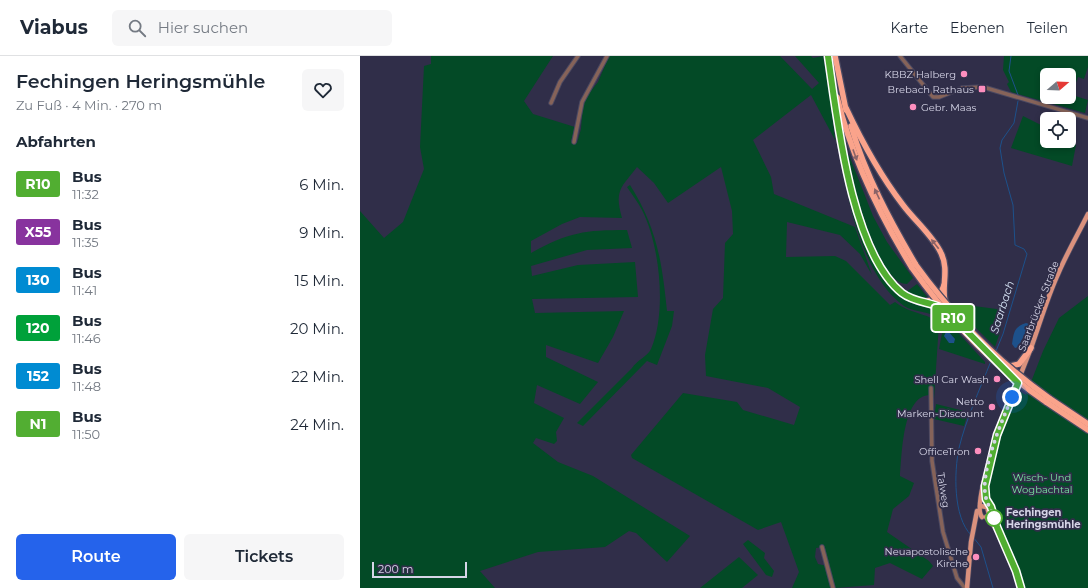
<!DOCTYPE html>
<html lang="de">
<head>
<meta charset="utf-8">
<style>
	body { margin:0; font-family:Montserrat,sans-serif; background:#f6f6f7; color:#1f2937; height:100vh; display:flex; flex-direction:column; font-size:15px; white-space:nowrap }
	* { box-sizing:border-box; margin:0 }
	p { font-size:13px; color:#747a83 }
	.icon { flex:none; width:22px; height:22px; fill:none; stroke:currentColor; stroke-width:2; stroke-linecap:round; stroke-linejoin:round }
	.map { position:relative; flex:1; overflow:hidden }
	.side { display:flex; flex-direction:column; background:#fff; width:360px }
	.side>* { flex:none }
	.badge { padding:0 8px; border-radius:3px; font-size:14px; line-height:26px }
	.needle { width:26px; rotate:71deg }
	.controls { position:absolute; left:680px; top:12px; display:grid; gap:8px }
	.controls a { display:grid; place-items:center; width:36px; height:36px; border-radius:6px; background:#fff; box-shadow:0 2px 6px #0003; font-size:20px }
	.scale { position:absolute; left:12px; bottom:10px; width:95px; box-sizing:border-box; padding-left:4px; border:2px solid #d6d5e7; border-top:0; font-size:11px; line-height:14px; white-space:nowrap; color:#d6d5e7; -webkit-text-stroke:3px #302e49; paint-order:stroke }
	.you { position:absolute; width:20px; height:20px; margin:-10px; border:3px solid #fff; border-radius:50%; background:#1a73e8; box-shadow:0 0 0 6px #1a73e833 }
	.map>.badge { position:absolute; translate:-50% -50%; box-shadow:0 0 0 2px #fff }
	h2 { padding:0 16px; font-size:15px; line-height:36px }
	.round { display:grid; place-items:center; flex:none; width:42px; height:42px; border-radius:6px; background:#f6f6f7 }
	.summary { display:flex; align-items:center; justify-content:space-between; height:68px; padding:0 16px }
	h1 { font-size:19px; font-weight:600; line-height:30px }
	.button { display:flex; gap:8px; margin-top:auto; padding:8px 16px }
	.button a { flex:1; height:46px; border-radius:6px; background:#2563eb; color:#fff; font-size:16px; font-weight:600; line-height:46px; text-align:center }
	.button a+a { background:#f6f6f7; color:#1f2937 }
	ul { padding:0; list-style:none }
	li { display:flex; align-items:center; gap:12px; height:48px; padding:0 16px }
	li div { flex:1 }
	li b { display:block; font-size:15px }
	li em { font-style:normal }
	li .badge { min-width:44px; font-weight:700; text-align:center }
	header { display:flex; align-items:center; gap:24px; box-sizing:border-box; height:56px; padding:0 20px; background:#fff; border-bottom:1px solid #e0e1e3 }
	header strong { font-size:19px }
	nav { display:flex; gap:22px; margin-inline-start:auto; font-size:14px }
	.search { width:280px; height:36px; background:#f6f6f7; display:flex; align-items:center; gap:10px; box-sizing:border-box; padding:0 14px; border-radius:6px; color:#747a83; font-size:15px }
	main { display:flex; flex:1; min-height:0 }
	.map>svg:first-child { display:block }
	.green { fill:#034a26 }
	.water { fill:#1d518b }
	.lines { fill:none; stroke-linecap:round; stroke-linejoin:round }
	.stream { stroke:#1d518b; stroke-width:1 }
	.minor-casing { stroke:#4b4962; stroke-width:5.5 }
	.major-casing { stroke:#4b4962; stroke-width:6 }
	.highway-casing { stroke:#4b4962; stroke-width:8 }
	.minor { stroke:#866359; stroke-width:3.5 }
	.major { stroke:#da917d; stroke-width:4.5 }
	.highway { stroke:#faa38b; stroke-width:5.5 }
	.highway-bridge-casing { stroke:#4b4962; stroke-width:8; stroke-linecap:butt }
	.highway-bridge { stroke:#faa38b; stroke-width:5.5 }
	.oneway { fill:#8b6367 }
	.line-casing { stroke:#fff; stroke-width:9 }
	.line { stroke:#51ae31; stroke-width:6 }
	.walk { stroke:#d6d5e7; stroke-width:4; stroke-dasharray:0 7.2 }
	.poi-dot { fill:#fd8ebe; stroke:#302e49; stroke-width:1.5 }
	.stop-dot { fill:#fff; stroke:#51ae31; stroke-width:2 }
	.labels { text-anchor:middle; stroke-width:3.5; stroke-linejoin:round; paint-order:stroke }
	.poi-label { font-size:10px; fill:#d6d5e7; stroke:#302e49; text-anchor:end }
	.street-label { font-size:10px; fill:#d6d5e7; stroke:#302e49 }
	.park-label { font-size:10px; fill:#79e49f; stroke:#302e49 }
	.stop-label { font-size:10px; font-weight:bold; fill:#d6d5e7; stroke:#302e49; text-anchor:start }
	.water-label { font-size:11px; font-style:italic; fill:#d7e5f6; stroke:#302e49 }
</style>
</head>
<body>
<header>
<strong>Viabus</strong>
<div class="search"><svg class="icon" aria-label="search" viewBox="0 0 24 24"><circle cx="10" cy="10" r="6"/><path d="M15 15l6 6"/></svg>Hier suchen</div>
<nav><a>Karte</a><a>Ebenen</a><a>Teilen</a></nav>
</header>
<main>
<section class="side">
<div class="summary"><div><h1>Fechingen Heringsmühle</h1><p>Zu Fuß · 4 Min. · 270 m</p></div><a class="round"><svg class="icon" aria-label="heart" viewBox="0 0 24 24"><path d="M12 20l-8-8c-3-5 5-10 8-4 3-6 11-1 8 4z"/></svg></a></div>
<h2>Abfahrten</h2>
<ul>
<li><span class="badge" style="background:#51ae31;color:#fff">R10</span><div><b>Bus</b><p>11:32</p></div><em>6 Min.</em></li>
<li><span class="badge" style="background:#88339e;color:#fff">X55</span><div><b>Bus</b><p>11:35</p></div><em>9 Min.</em></li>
<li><span class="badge" style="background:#008bd2;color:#fff">130</span><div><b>Bus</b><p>11:41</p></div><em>15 Min.</em></li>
<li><span class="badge" style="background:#00a13a;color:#fff">120</span><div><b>Bus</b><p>11:46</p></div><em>20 Min.</em></li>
<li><span class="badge" style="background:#008bd2;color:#fff">152</span><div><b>Bus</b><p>11:48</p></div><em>22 Min.</em></li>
<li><span class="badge" style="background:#52ae32;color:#fff">N1</span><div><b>Bus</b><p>11:50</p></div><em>24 Min.</em></li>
</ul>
<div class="button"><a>Route</a><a>Tickets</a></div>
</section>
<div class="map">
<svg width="728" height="532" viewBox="0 0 728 532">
	<rect width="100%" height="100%" fill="#302e49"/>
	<g class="green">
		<path d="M71 0H193L164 45 173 58 215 71 211 85 217 87 221 73 223 47 227 40 238 26 249 0H420L452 33 459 27 435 0H451L453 2 463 0 471 48 475 84 451 39 393 84 411 121 414 138 495 171 512 219 500 198 480 179 427 166 426 201 475 200 486 205 530 249 535 246C550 258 568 257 579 267L574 343 572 339C542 336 542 400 540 420L554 427 549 440 533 453 527 476 569 505 573 510 562 523 530 507 515 512 514 529 475 532 462 491 456 492 455 501 458 508 467 510 472 532H432L439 516 421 466 398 474 272 402 271 399 323 337 377 346 383 354 434 369 440 351 408 332 346 320 345 299 353 253 363 242 365 187 373 178 372 155 361 111 308 147 294 127 277 111C261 132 254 134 262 162L220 161 202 168 171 185V197C209 176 225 174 267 174L272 192 227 194 171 210 172 220 218 209 275 206 278 241 172 243 175 257 264 255 253 281 238 307 186 289V301L238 326 220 348 177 329 174 347 204 362 196 376 197 385 194 388 176 382 173 387 198 406 233 420 330 480 307 506 276 477 269 475 245 491 178 496 120 515 135 532H0V155L24 182 43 166 64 113 60 91 64 10 71 8Z"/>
		<path d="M644 0H728V11L724 23 718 21 715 29 709 27V19H687V41H709V38L728 44 725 57 651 36 647 28 649 26 643 14Z"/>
		<path d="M663 60 687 72V85H708L716 89 712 110 651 92Z"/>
		<path d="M474 71H476L492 148 514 204 523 221 545 243 575 251 587 265C581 264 576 259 570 258 562 255 552 255 544 250 497 217 485 124 474 71Z"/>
		<path d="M489 99 513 160 527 186 553 222 547 228C516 228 493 126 487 100Z"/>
		<path d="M270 129C297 172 302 206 307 255H314L312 270 297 309 287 305 223 370 217 367 272 312C277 304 288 300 291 293 307 257 300 189 282 154 278 146 272 139 267 131Z"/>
		<path d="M557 228 568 242H558L546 236Z"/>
		<path d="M728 240V532H665L628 439C628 402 645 368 659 335L666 339 683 295 699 262Z"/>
		<path d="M614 250 644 254 640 276 635 291 603 259Z"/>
		<path d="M590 268 625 306V308L579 293 583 272Z"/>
		<path d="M576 348 608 356 604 370 574 363Z"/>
		<path d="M388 484 405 497 404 502 414 515 412 521 406 519 383 488Z"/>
		<path d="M379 501 398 519 382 532H340Z"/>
	</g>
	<g class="water">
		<path d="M666 267 669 268 668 272 658 291 655 292 652 288C654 276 654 271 666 267Z"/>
		<path d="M587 274 595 283 594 287H589L584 280Z"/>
	</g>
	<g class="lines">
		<g class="stream">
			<path d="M651 0 649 15 658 39"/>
			<path d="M636 295 643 278 667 198 664 193 655 189 653 149 644 117 640 92 642 84 654 67 658 45"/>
			<path d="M611 479C593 461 594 416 599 392 606 363 620 333 631 305"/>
			<path d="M613 481 621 491 633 532"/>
		</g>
		<g class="minor-casing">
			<g id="minor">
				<path d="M540 0 573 41H579L602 32 623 31 728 62"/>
				<path d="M191 47 200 26 218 0"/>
				<path d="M214 86 222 46 247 0"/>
				<path d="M571 332 572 405 583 476 597 522 605 532"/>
				<path d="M462 491 473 532"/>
			</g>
		</g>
		<g class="major-casing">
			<g id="major">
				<path d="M625 430C626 445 633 456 637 471"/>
				<path d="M620 450 627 451 629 458 633 464"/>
				<path d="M622 461C608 445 662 316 671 292 680 267 687 242 698 218 707 197 718 178 728 158"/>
				<path d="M626 461C643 476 656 510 661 532"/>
				<path d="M607 532 611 486 617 455"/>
			</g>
		</g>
		<g class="highway-casing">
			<g id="highway">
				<path d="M468 0 473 25"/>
				<path d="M475 0 486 54"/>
				<path d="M472 22C477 79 496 199 542 237 554 247 570 246 584 253"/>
				<path d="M477 41C492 103 519 158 552 212"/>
				<path d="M486 52C502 86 520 119 543 149 555 165 573 180 581 197 590 215 580 233 586 249"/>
				<path d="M491 70C506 120 530 165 556 209"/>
				<path d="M562 246C573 245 581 240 584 229"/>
				<path d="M646 311 659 308 671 292"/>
				<path d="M689 342 728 368"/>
				<path d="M686 346 728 374"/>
			</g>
		</g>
		<use href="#minor" class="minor"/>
		<use href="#major" class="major"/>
		<use href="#highway" class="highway"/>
		<g class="highway-bridge-casing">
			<g id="highway-bridge">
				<path d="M556 209C593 260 637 305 689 342"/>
				<path d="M552 212C589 264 633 310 686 346"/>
			</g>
		</g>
		<use href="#highway-bridge" class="highway-bridge"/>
	</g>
	<defs><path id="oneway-solid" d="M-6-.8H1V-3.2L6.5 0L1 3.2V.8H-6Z"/></defs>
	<g class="oneway">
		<use href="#oneway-solid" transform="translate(495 99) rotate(70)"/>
		<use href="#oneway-solid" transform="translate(517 138) rotate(-115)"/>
		<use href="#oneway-solid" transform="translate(575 188) rotate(-128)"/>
	</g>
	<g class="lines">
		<g class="line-casing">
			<path id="line" d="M468 0C477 62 491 196 542 237 556 248 574 245 587 255L658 327 637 379 625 430 626 443 631 451 637 471 656 515 661 532"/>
		</g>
		<use href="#line" class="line"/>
		<path class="walk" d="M634 462C632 455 627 448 626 442 619 417 642 365 652 341"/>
	</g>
	<g class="poi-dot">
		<circle cx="604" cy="18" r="4"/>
		<rect x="618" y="29" width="8" height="8" rx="2"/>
		<circle cx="553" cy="51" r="4"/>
		<circle cx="637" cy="323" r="4"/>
		<circle cx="632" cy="351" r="4"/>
		<circle cx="618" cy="395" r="4"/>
		<circle cx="616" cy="501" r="4"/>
	</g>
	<circle class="stop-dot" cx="634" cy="462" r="8"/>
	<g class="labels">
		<g class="poi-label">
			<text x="596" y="22">KBBZ Halberg</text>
			<text x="614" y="37">Brebach Rathaus</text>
			<text x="561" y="55" text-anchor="start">Gebr. Maas</text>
			<text x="629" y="327">Shell Car Wash</text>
			<text x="624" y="349">Netto<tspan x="624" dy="12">Marken-Discount</tspan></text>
			<text x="610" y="399">OfficeTron</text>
			<text x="608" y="499">Neuapostolische<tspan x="608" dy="12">Kirche</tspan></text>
		</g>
		<g class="street-label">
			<text transform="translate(678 250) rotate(-69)" y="4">Saarbrücker Straße</text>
			<text transform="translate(584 434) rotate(81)" y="4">Talweg</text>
		</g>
		<g class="park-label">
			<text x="682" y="425">Wisch- Und<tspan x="682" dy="12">Wogbachtal</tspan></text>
		</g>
		<g class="stop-label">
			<text x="646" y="460">Fechingen<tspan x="646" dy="12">Heringsmühle</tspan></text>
		</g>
		<g class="water-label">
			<text transform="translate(642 251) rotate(-72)" y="4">Saarbach</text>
		</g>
	</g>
</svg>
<div class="controls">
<a><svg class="needle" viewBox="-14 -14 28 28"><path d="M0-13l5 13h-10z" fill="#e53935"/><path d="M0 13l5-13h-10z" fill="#747a83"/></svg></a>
<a><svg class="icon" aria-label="locate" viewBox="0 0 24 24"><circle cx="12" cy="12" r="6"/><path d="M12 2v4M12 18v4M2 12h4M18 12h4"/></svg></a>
</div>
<div class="scale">200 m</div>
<div class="you" style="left:652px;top:341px"></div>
<b class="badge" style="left:593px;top:262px;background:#51ae31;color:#fff">R10</b>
</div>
</main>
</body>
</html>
